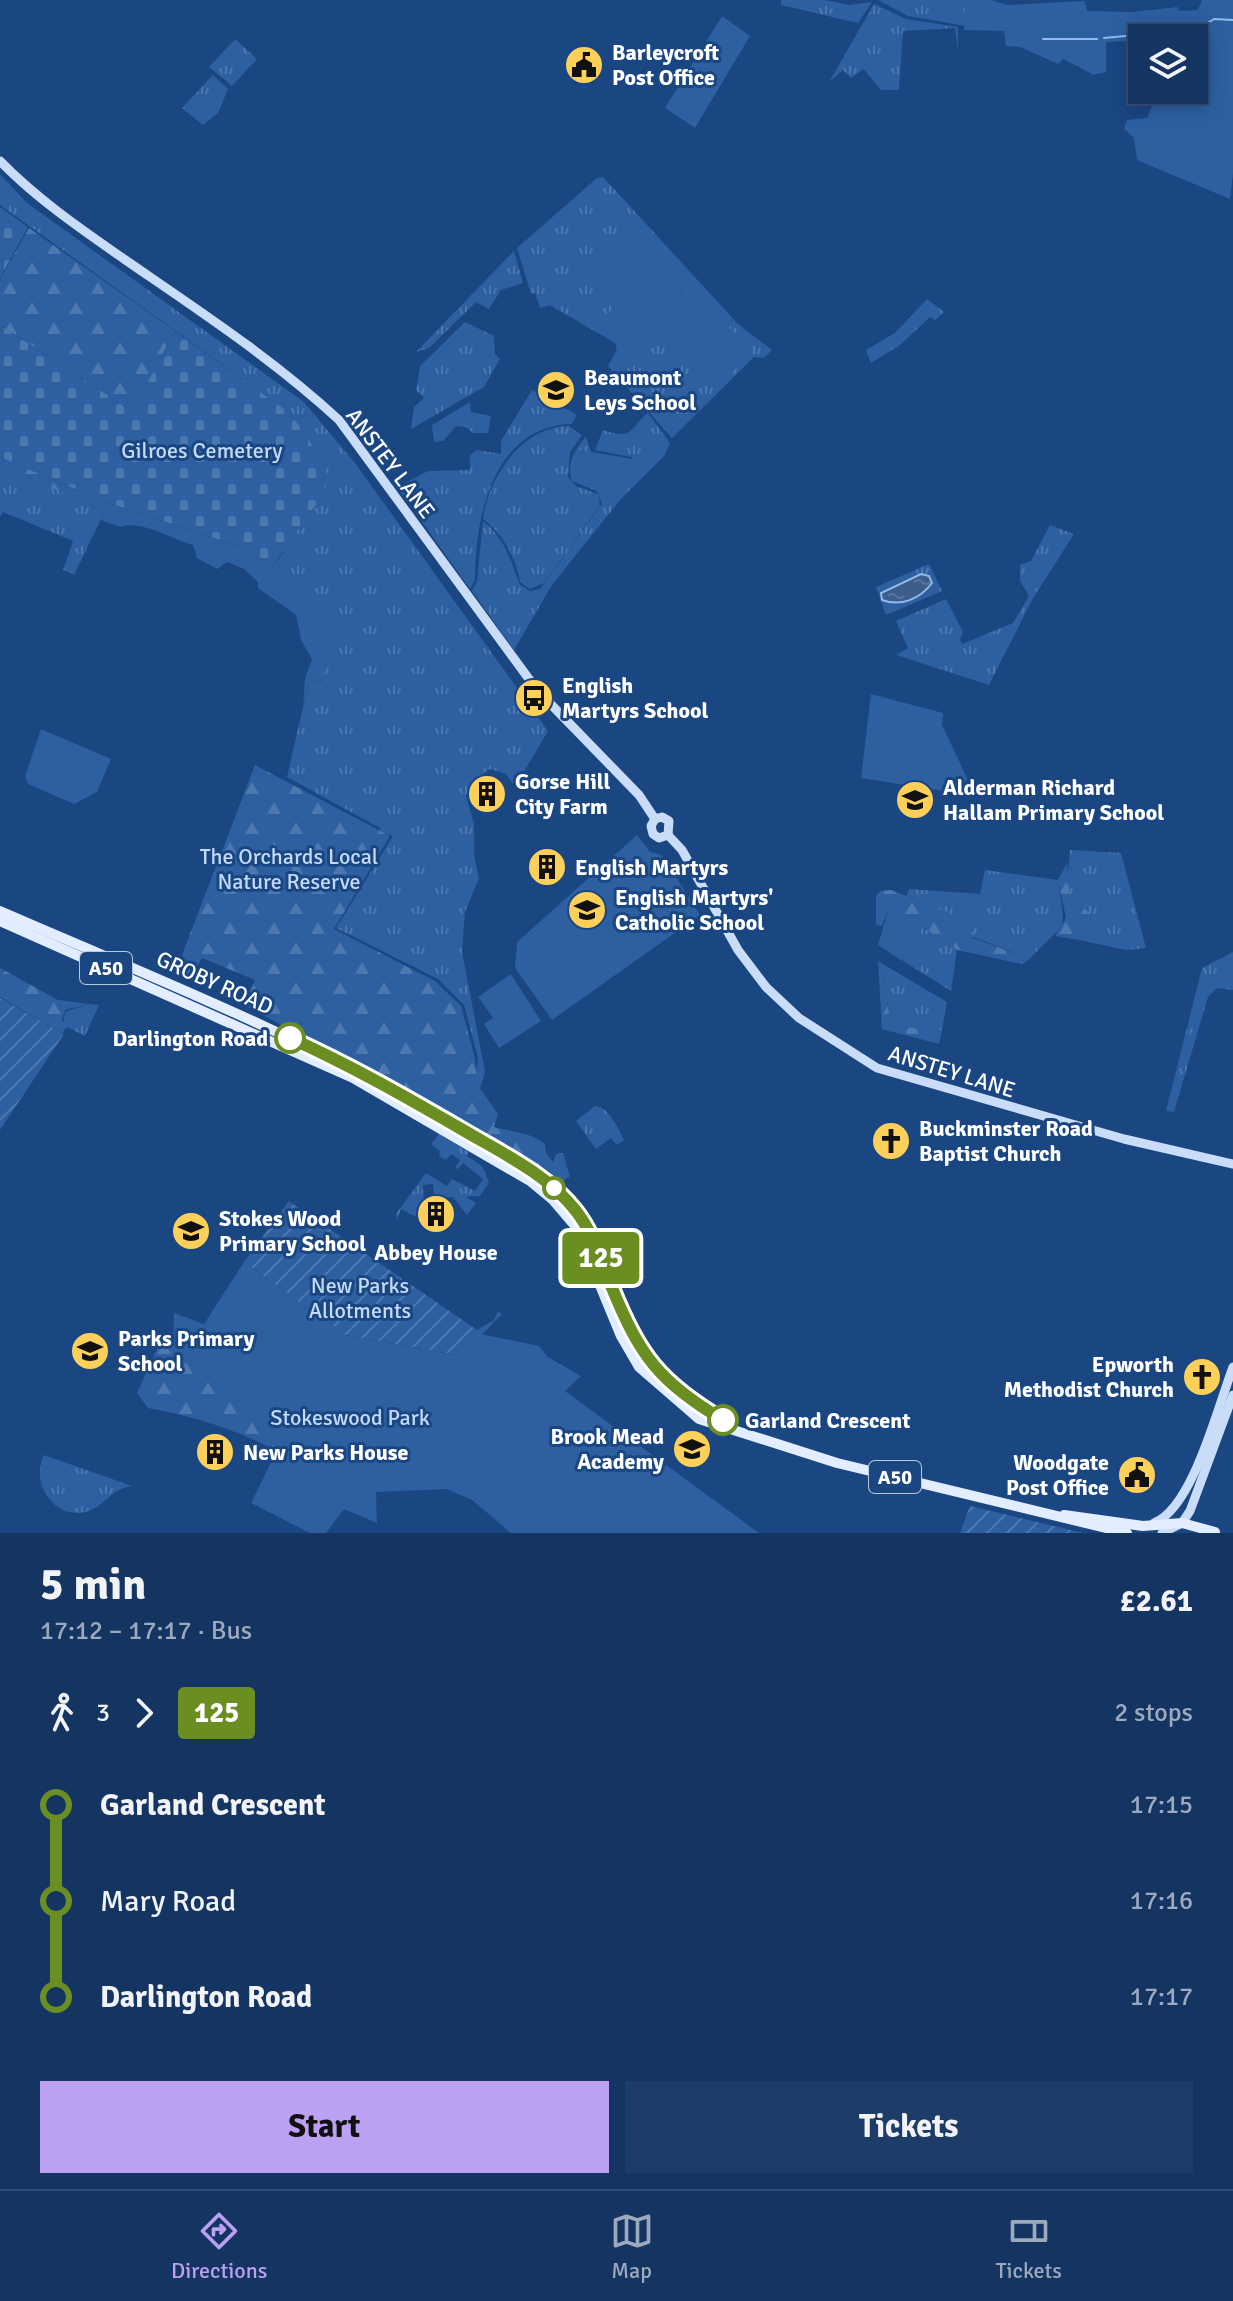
<!DOCTYPE html>
<html lang="en">
<head>
<meta charset="utf-8">
<style>
	body { margin:0; font-family:Signika,sans-serif; background:#1d3c68; color:#f1f3f6; height:100vh; display:flex; flex-direction:column; font-size:30px; white-space:nowrap }
	* { box-sizing:border-box; margin:0 }
	p { font-size:26px; color:#9daabe }
	.icon { flex:none; width:44px; height:44px; fill:none; stroke:currentColor; stroke-width:2; stroke-linecap:round; stroke-linejoin:round }
	.map { position:relative; height:1533px; overflow:hidden }
	.sheet { display:flex; flex-direction:column; background:#143462; flex:1 }
	.sheet>* { flex:none }
	.badge { padding:0 16px; border-radius:6px; font-size:28px; line-height:52px }
	.controls { position:absolute; left:1128px; top:24px; display:grid; gap:16px }
	.controls a { display:grid; place-items:center; width:80px; height:80px; border-radius:0px; background:#143462; box-shadow:0 4px 20px #0003,0 0 0 2px #334f77; font-size:40px }
	.map>.badge { position:absolute; translate:-50% -50%; box-shadow:0 0 0 4px #fff }
	.legs { display:flex; align-items:center; gap:12px; height:88px; padding:0 40px; font-size:26px }
	.legs p { margin-inline-start:auto }
	.headline { display:flex; align-items:center; justify-content:space-between; height:136px; padding:0 40px }
	h1 { font-size:44px; font-weight:800; line-height:60px }
	.action { display:flex; gap:16px; margin-top:auto; padding:16px 40px }
	.action a { flex:1; height:92px; border-radius:0px; background:#bca0f2; color:#111; font-size:32px; font-weight:800; line-height:92px; text-align:center }
	.action a+a { background:#1d3c68; color:#f1f3f6 }
	ul { padding:0 40px; list-style:none }
	li { display:flex; align-items:center; gap:28px; height:96px; font-size:30px }
	li i { display:grid; place-items:center; width:12px; height:100%; margin:0 10px; background:currentColor }
	li i::after { content:''; width:20px; height:20px; margin:-10px; border:6px solid; border-radius:50%; background:#143462 }
	li p { margin-inline-start:auto }
	li:first-child i { background:linear-gradient(#0000 50%,currentColor 0) }
	li:last-child i { background:linear-gradient(currentColor 50%,#0000 0) }
	.tab-bar { display:flex; justify-content:space-around; align-items:center; height:112px; border-top:2px solid #334f77; background:#143462; font-size:22px; color:#9daabe }
	.tab-bar a { display:grid; justify-items:center; gap:4px }
	.tab-bar .selected { color:#bca0f2 }
	.map>svg:first-child { display:block }
	.grass { fill:url(#grass-tufts) }
	.forest { fill:url(#forest-firs) }
	.cemetery { fill:url(#cemetery-stones) }
	.park { fill:#2d5fa1 }
	.garden { fill:url(#garden-furrows) }
	.water { fill:url(#water-ripples); stroke:#91bbed; stroke-width:2 }
	.lines { fill:none; stroke-linecap:round; stroke-linejoin:round }
	.stream { stroke:#91bbed; stroke-width:2 }
	.secondary { stroke:#caddf8; stroke-width:9 }
	.primary { stroke:#e2edff; stroke-width:10 }
	.line-1-casing { stroke:#fff; stroke-width:18 }
	.line-1 { stroke:#6b8e23; stroke-width:12 }
	.stop-1-dot { fill:#fff; stroke:#6b8e23; stroke-width:4 }
	.labels { text-anchor:middle; stroke-width:6; stroke-linejoin:round; paint-order:stroke }
	.shield { fill:#1a4682; stroke:#bac8da; stroke-width:2 }
	.shield-label { font-size:20px; font-weight:bold; fill:#fff }
	.poi-label { font-size:22px; font-weight:bold; fill:#fff; stroke:#1a4682; text-anchor:start }
	.park-label { font-size:22px; fill:#c3daf8; stroke:#1a4682 }
	.street-label { font-size:22px; fill:#fff; stroke:#1a4682 }
	.stop-label { font-size:22px; font-weight:bold; fill:#fff; stroke:#1a4682; text-anchor:end }
</style>
</head>
<body>
<div class="map">
<svg width="1233" height="1533" viewBox="0 0 1233 1533">
	<defs>
		<pattern id="grass-tufts" width="24" height="20" patternUnits="userSpaceOnUse" patternTransform="scale(2)"><rect width="24" height="20" fill="#2d5fa1"/><path d="M3 7l-1-3M5 7V3M7 7l1-3M15 17l-1-3M17 17v-4M19 17l1-3" fill="none" stroke="#4c77af"/></pattern>
		<pattern id="forest-firs" width="22" height="20" patternUnits="userSpaceOnUse" patternTransform="scale(2)"><rect width="22" height="20" fill="#2d5fa1"/><path d="M5 1l3.5 6h-7zM16 11l3.5 6h-7z" fill="#4c77af"/></pattern>
		<pattern id="cemetery-stones" width="16" height="16" patternUnits="userSpaceOnUse" patternTransform="scale(2)"><rect width="16" height="16" fill="#2d5fa1"/><path d="M2 7V4a2 2 0 0 1 4 0v3zM10 15v-3a2 2 0 0 1 4 0v3z" fill="#4c77af"/></pattern>
		<pattern id="garden-furrows" width="10" height="10" patternUnits="userSpaceOnUse" patternTransform="scale(2)"><rect width="10" height="10" fill="#2d5fa1"/><path d="M-1 1l2-2M0 10L10 0M9 11l2-2" fill="none" stroke="#4c77af"/></pattern>
		<pattern id="water-ripples" width="26" height="14" patternUnits="userSpaceOnUse" patternTransform="scale(2)"><rect width="26" height="14" fill="#3c5d89"/><path d="M2 4q2-2 4 0t4 0M15 11q2-2 4 0t4 0" fill="none" stroke="#59759b"/></pattern>
	</defs>
	<rect width="100%" height="100%" fill="#1a4682"/>
	<g class="grass">
		<path d="M781 0H825L849 5 872 2 858 23 781 5Z"/>
		<path d="M878 0H966L965 26 908 16Z"/>
		<path d="M874 4 906 19 958 27V50L955 28 903 31 899 90H881L864 69 851 78 843 70 829 82Z"/>
		<path d="M235 39 257 59 232 86 209 67Z"/>
		<path d="M213 75 228 89 218 113 203 125 182 108Z"/>
		<path d="M0 174 27 203 304 402 355 463 548 731 515 787 506 774 490 769 474 780 466 796 474 824V855L479 878 465 912 462 952 485 1072 470 1122 478 1058 464 1005 438 979 336 928 393 836 381 832 380 828 287 777 309 681 322 682 305 599 272 567 283 553 317 452 291 414 0 205Z"/>
		<path d="M603 177 738 324 772 350 764 358 754 357 672 438 608 366 617 350 615 343 550 305 540 308 535 293 531 294 517 248 597 178Z"/>
		<path d="M514 251 523 283 501 290 489 309 476 302 429 348 416 352Z"/>
		<path d="M927 299 944 312 935 320 930 317 900 345 871 363 866 350 895 333Z"/>
		<path d="M465 322 494 336 495 354 500 359 484 387 411 429 414 407 424 398 416 390 420 366Z"/>
		<path d="M532 390 577 415 572 424C493 426 475 517 475 580L470 589 397 487 428 471 470 470V455L477 450 501 454V441Z"/>
		<path d="M470 402 471 412 491 416 488 433H473L466 427 456 426 443 441 434 442 432 425Z"/>
		<path d="M648 413 670 443 664 456 620 500 552 585 514 650 472 591 477 581 483 521C505 538 511 561 520 585L530 591 540 589 602 504 597 491 572 481C566 463 575 449 586 437L591 452 580 450 628 488 632 457 595 450 603 430C634 441 630 427 648 413Z"/>
		<path d="M569 426 582 435 570 452 568 477 576 486 598 494 600 506 544 583 530 589 520 582C516 558 503 534 483 519 488 478 522 426 569 426Z"/>
		<path d="M0 465 105 511 74 575 63 570 73 541 3 512 0 517Z"/>
		<path d="M1050 525 1074 534 1032 600 989 685 896 655 908 648 896 621 946 599 963 632 960 639 962 644 1013 623 1029 596 1020 581V565L1031 561Z"/>
		<path d="M929 564 942 591 886 615 876 587Z"/>
		<path d="M1070 850 1121 853 1146 948 1126 950 1079 940 1089 930 1091 913 1070 901 1067 883Z"/>
		<path d="M985 870 1058 880C1067 939 1066 918 1030 959L973 937 906 898 909 889 980 894Z"/>
		<path d="M890 905 957 950 951 991 878 945Z"/>
		<path d="M1233 952V990L1217 988 1208 997 1174 1112 1166 1111 1202 968Z"/>
		<path d="M881 963 947 1002 942 1030 891 1026Z"/>
		<path d="M89 1004 99 1005 85 1036 63 1025 65 1012Z"/>
		<path d="M595 1106C609 1107 618 1128 624 1140L617 1145 611 1138 596 1149 576 1121Z"/>
		<path d="M439 1134 469 1152 467 1156 482 1166 489 1182 480 1196 466 1197 476 1203 467 1215 453 1197 443 1198V1208H435L433 1184 423 1185 424 1209 420 1210V1219L401 1209 397 1221 396 1214 426 1173 447 1186 452 1179 475 1191 483 1179 463 1163 458 1169 455 1168 460 1160 451 1154 446 1160 439 1156 440 1151 431 1144Z"/>
		<path d="M44 1455 132 1486C109 1489 106 1507 85 1512 53 1519 30 1482 44 1455Z"/>
	</g>
	<g class="forest">
		<path d="M29 228 175 331 132 411 0 325V279Z"/>
		<path d="M0 457 108 503 105 511 0 465Z"/>
		<path d="M255 765 390 836 334 929 435 981 461 1006 475 1058 477 1084 498 1114 494 1127C512 1132 531 1132 545 1144L546 1153 553 1162 556 1154 563 1153 570 1176 560 1184 517 1152 244 1005 255 980 202 958 190 981 175 973Z"/>
		<path d="M1067 863 1070 901 1091 913 1089 930 1079 940 1055 936 1066 918 1058 880Z"/>
		<path d="M891 890 973 922V938L1030 959 1022 964 957 950 890 905 882 926 876 925V896L880 891Z"/>
		<path d="M878 960 881 963 891 1026 942 1030 939 1044 882 1029Z"/>
		<path d="M0 968 58 1000 89 1004 65 1010 62 1021 67 1027 62 1033 0 997Z"/>
		<path d="M164 1334C218 1356 254 1414 289 1458 245 1432 198 1417 148 1408L137 1393Z"/>
	</g>
	<g class="cemetery">
		<path d="M0 207 28 227 0 278Z"/>
		<path d="M0 325 132 411 175 331 291 414 317 452 329 479 319 500 272 567 247 549 108 503 0 457Z"/>
	</g>
	<g class="park">
		<path d="M966 0H991L1007 5 1085 1 1087 11 1132 12 1178 7 1179 11 1198 10 1202 0H1233V174L1230 199 1137 160 1134 138 1124 129 1127 120 1147 118 1160 90H1194V38L1106 42V72L1094 75 1063 59 1058 64 1020 47 1006 46 1004 31 964 30Z"/>
		<path d="M722 16 750 36 695 128 665 108Z"/>
		<path d="M637 228 692 288 653 324 597 264Z"/>
		<path d="M625 297 659 333 636 356 601 320Z"/>
		<path d="M702 299 753 352 717 387 666 334Z"/>
		<path d="M580 450 633 459 628 488 575 479Z"/>
		<path d="M108 503 247 549 272 567 333 625 321 682 309 681 303 706 305 678 312 659 301 640 296 615 258 588V582L244 569 227 562 217 569 197 558 193 545C171 539 141 519 120 527L101 520Z"/>
		<path d="M871 694 943 713 942 725 967 778 962 794 861 778Z"/>
		<path d="M41 729 111 759 97 792 74 804 28 784 25 776Z"/>
		<path d="M637 835 650 852 662 855 700 915 552 1020 515 968 517 942Z"/>
		<path d="M890 905 924 925 906 959 901 960 878 945Z"/>
		<path d="M511 974 541 1021 499 1048 484 1024 493 1018 478 997Z"/>
		<path d="M244 1262 345 1335 460 1356 481 1334 539 1346 548 1357 581 1376 565 1391 759 1533H511L472 1500 447 1489 376 1492 377 1523 344 1509 326 1533H310L251 1503 277 1450 218 1372 173 1337 174 1313 204 1324Z"/>
	</g>
	<g class="garden">
		<path d="M0 998 64 1034 0 1130Z"/>
		<path d="M289 1201 477 1330 494 1320 498 1311 502 1314 461 1356 345 1335 244 1262Z"/>
		<path d="M970 1506 1083 1533H960Z"/>
	</g>
	<path class="water" d="M921 574 929 576 932 583C920 599 901 607 882 600L881 593Z"/>
	<g class="lines">
		<g class="stream">
			<path d="M1104 38 1198 29 1214 19 1233 20"/>
			<path d="M1043 39H1097"/>
		</g>
		<g class="secondary">
			<path d="M0 161C37 199 81 229 124 259 198 310 273 359 339 420L537 690 639 795 655 819"/>
			<path d="M655 819 651 826 653 834 659 838 668 835"/>
			<path d="M655 819 662 817 669 821 668 835"/>
			<path d="M668 835 682 850 738 950 766 987 799 1018 877 1068 1124 1139 1233 1164"/>
			<path d="M1154 1523C1193 1508 1218 1406 1233 1367"/>
			<path d="M1162 1533 1182 1523 1190 1511 1233 1395"/>
		</g>
		<g class="primary">
			<path d="M0 911C150 976 301 1036 443 1118 480 1140 523 1160 555 1189 607 1235 607 1310 649 1363 669 1387 698 1405 725 1421"/>
			<path d="M0 921 353 1078 530 1181 553 1200 576 1227 621 1336 639 1367 699 1419 837 1463 1127 1533"/>
			<path d="M1064 1515 1143 1526 1182 1523 1215 1532"/>
		</g>
	</g>
	<g class="lines">
		<g class="line-1-casing">
			<path id="line-1" d="M290 1038C350 1065 406 1097 463 1130 502 1153 547 1174 576 1211 594 1234 601 1262 612 1288 640 1356 659 1382 723 1420"/>
		</g>
		<use href="#line-1" class="line-1"/>
	</g>
	<defs>
		<g id="civic-disc" transform="scale(2)"><circle r="9.5" fill="#fdd05a" stroke="#1a4682"/><path d="M-.6-6.5H3V-4.5H.6V-3L4-1V1h2V6H-6V1h2V-1L-.6-3ZM-1.2 2.5V6h2.4V2.5Z" fill="#111"/></g>
		<g id="school-disc" transform="scale(2)"><circle r="9.5" fill="#fdd05a" stroke="#1a4682"/><path d="M0-5L7-2L0 1L-7-2ZM-4 1L0 2.5L4 1V4Q0 6-4 4Z" fill="#111"/></g>
		<g id="bus-disc" transform="scale(2)"><circle r="9.5" fill="#fdd05a" stroke="#1a4682"/><path d="M-5-6H5V4H4V6H2V4H-2V6H-4V4H-5ZM-3.5-4V0h7V-4ZM-3.5 1.2v1.5H-2V1.2ZM2 1.2v1.5H3.5V1.2Z" fill="#111"/></g>
		<g id="building-disc" transform="scale(2)"><circle r="9.5" fill="#fdd05a" stroke="#1a4682"/><path d="M-4-6H4V6H1V3H-1V6H-4ZM-2.5-4.3h1.7v1.8h-1.7ZM.8-4.3h1.7v1.8H.8ZM-2.5-1h1.7V.8h-1.7ZM.8-1h1.7V.8H.8Z" fill="#111"/></g>
		<g id="church-disc" transform="scale(2)"><circle r="9.5" fill="#fdd05a" stroke="#1a4682"/><path d="M-1.2-6h2.4v3.5h3.3v2.4h-3.3V6h-2.4V-.1h-3.3v-2.4h3.3Z" fill="#111"/></g>
	</defs>
	<g fill-rule="evenodd">
		<use href="#civic-disc" x="584" y="65"/>
		<use href="#school-disc" x="556" y="390"/>
		<use href="#bus-disc" x="534" y="698"/>
		<use href="#building-disc" x="487" y="794"/>
		<use href="#school-disc" x="915" y="800"/>
		<use href="#building-disc" x="547" y="867"/>
		<use href="#school-disc" x="587" y="910"/>
		<use href="#church-disc" x="891" y="1141"/>
		<use href="#building-disc" x="436" y="1214"/>
		<use href="#school-disc" x="191" y="1231"/>
		<use href="#school-disc" x="90" y="1351"/>
		<use href="#church-disc" x="1202" y="1377"/>
		<use href="#school-disc" x="692" y="1449"/>
		<use href="#building-disc" x="215" y="1452"/>
		<use href="#civic-disc" x="1137" y="1475"/>
	</g>
	<g class="stop-1-dot">
		<circle cx="290" cy="1038" r="14"/>
		<circle cx="554" cy="1188" r="10"/>
		<circle cx="723" cy="1420" r="14"/>
	</g>
	<g class="labels">
		<g class="shield">
			<rect x="80" y="952" width="52" height="32" rx="6"/>
			<rect x="869" y="1461" width="52" height="32" rx="6"/>
		</g>
		<g class="shield-label">
			<text x="106" y="975">A50</text>
			<text x="895" y="1484">A50</text>
		</g>
		<g class="poi-label">
			<text x="612" y="60">Barleycroft<tspan x="612" dy="25">Post Office</tspan></text>
			<text x="584" y="385">Beaumont<tspan x="584" dy="25">Leys School</tspan></text>
			<text x="562" y="693">English<tspan x="562" dy="25">Martyrs School</tspan></text>
			<text x="515" y="789">Gorse Hill<tspan x="515" dy="25">City Farm</tspan></text>
			<text x="943" y="795">Alderman Richard<tspan x="943" dy="25">Hallam Primary School</tspan></text>
			<text x="575" y="875">English Martyrs</text>
			<text x="615" y="905">English Martyrs'<tspan x="615" dy="25">Catholic School</tspan></text>
			<text x="919" y="1136">Buckminster Road<tspan x="919" dy="25">Baptist Church</tspan></text>
			<text x="219" y="1226">Stokes Wood<tspan x="219" dy="25">Primary School</tspan></text>
			<text x="436" y="1260" text-anchor="middle">Abbey House</text>
			<text x="118" y="1346">Parks Primary<tspan x="118" dy="25">School</tspan></text>
			<text x="1174" y="1372" text-anchor="end">Epworth<tspan x="1174" dy="25">Methodist Church</tspan></text>
			<text x="664" y="1444" text-anchor="end">Brook Mead<tspan x="664" dy="25">Academy</tspan></text>
			<text x="243" y="1460">New Parks House</text>
			<text x="1109" y="1470" text-anchor="end">Woodgate<tspan x="1109" dy="25">Post Office</tspan></text>
		</g>
		<g class="park-label">
			<text x="202" y="458">Gilroes Cemetery</text>
			<text x="289" y="864">The Orchards Local<tspan x="289" dy="25">Nature Reserve</tspan></text>
			<text x="360" y="1293">New Parks<tspan x="360" dy="25">Allotments</tspan></text>
			<text x="350" y="1425">Stokeswood Park</text>
		</g>
		<g class="street-label">
			<text transform="translate(391 463) rotate(53)" y="8">ANSTEY LANE</text>
			<text transform="translate(215 982) rotate(24)" y="8">GROBY ROAD</text>
			<text transform="translate(952 1071) rotate(17)" y="8">ANSTEY LANE</text>
		</g>
		<g class="stop-label">
			<text x="268" y="1046">Darlington Road</text>
			<text x="745" y="1428" text-anchor="start">Garland Crescent</text>
		</g>
	</g>
</svg>
<div class="controls">
<a><svg class="icon" aria-label="layers" viewBox="0 0 24 24"><path d="M12 4l9 5-9 5-9-5zM3 14l9 5 9-5"/></svg></a>
</div>
<b class="badge" style="left:601px;top:1258px;background:#6b8e23;color:#fff">125</b>
</div>
<section class="sheet">
<div class="headline"><div><h1>5 min</h1><p>17:12 – 17:17 · Bus</p></div><b>£2.61</b></div>
<div class="legs"><svg class="icon" aria-label="walk" viewBox="0 0 24 24"><circle cx="13" cy="4" r="2"/><path d="M13 8l-2 6 4 7M11 14l-3 7M7 12l3-4h3l4 4"/></svg>3<svg class="icon" aria-label="forward" viewBox="0 0 24 24"><path d="M9 5l7 7-7 7"/></svg><b class="badge" style="background:#6b8e23;color:#fff">125</b><p>2 stops</p></div>
<ul>
<li><i style="color:#6b8e23"></i><b>Garland Crescent</b><p>17:15</p></li>
<li><i style="color:#6b8e23"></i><span>Mary Road</span><p>17:16</p></li>
<li><i style="color:#6b8e23"></i><b>Darlington Road</b><p>17:17</p></li>
</ul>
<div class="action"><a>Start</a><a>Tickets</a></div>
</section>
<nav class="tab-bar">
<a class="selected"><svg class="icon" aria-label="directions" viewBox="0 0 24 24"><path d="M12 3l9 9-9 9-9-9zM9 14v-3h6M13 9l2 2-2 2"/></svg>Directions</a>
<a><svg class="icon" aria-label="map" viewBox="0 0 24 24"><path d="M3 6l6-2 6 2 6-2v14l-6 2-6-2-6 2zM9 4v14M15 6v14"/></svg>Map</a>
<a><svg class="icon" aria-label="tickets" viewBox="0 0 24 24"><path d="M3 7h18v10H3zM15 7v10"/></svg>Tickets</a>
</nav>
</body>
</html>
